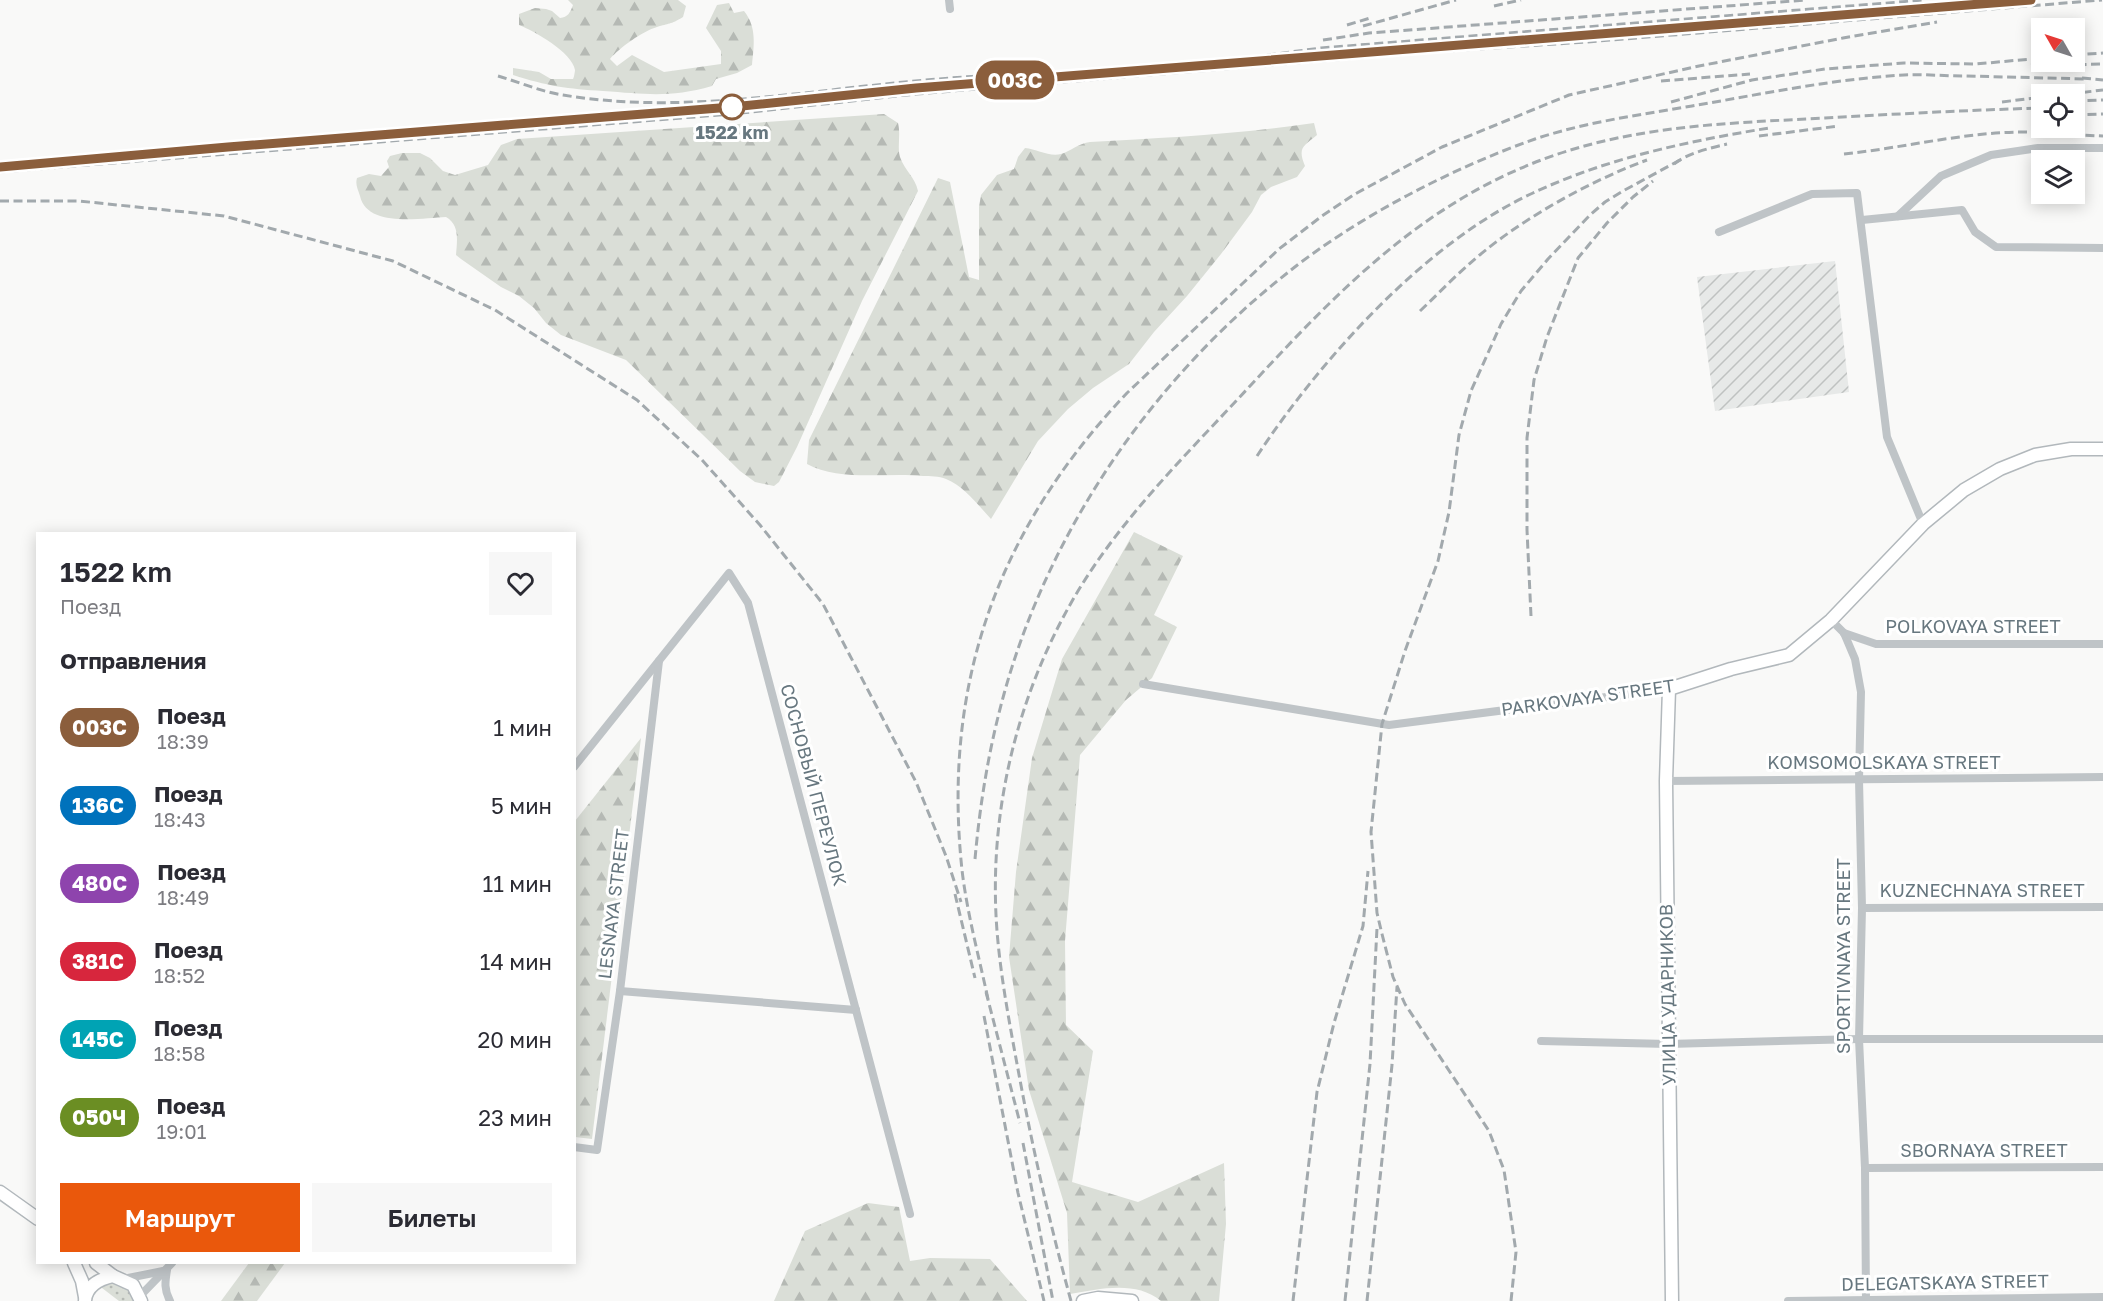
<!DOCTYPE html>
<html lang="ru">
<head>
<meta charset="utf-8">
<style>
	body { margin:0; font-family:"Golos Text",sans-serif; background:#f7f7f7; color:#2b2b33; height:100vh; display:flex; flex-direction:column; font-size:22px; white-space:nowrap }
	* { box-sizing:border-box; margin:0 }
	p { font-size:20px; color:#7c7c81 }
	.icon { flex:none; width:33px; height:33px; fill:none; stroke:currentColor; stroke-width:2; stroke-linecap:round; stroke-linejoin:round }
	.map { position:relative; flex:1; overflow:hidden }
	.details { position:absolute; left:36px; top:532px; width:540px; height:732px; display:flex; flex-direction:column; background:#fff; border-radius:0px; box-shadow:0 3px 15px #0003 }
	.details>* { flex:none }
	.badge { padding:0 12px; border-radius:20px; font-size:21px; line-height:39px }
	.needle { width:39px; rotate:309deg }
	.buttons { position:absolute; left:2031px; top:18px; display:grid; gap:12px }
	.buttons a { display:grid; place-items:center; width:54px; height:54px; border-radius:0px; background:#fff; box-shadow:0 3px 15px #0003; font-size:30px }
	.map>.badge { position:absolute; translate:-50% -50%; box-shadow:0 0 0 3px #fff }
	h2 { padding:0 24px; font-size:22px; line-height:54px }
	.round { display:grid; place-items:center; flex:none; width:63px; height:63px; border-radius:0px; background:#f7f7f7 }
	.headline { display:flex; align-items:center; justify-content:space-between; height:102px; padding:0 24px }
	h1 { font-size:28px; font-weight:600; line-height:45px }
	.cta { display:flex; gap:12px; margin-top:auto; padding:12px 24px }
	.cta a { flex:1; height:69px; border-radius:0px; background:#ea580c; color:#fff; font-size:24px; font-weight:600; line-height:69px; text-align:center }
	.cta a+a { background:#f7f7f7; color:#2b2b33 }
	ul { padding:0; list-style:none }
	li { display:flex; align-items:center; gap:18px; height:78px; padding:0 24px }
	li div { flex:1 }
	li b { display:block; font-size:22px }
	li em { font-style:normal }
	li .badge { min-width:66px; font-weight:700; text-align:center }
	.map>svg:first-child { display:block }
	.industrial { fill:url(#industrial-furrows) }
	.grass { fill:url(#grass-dots) }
	.forest { fill:url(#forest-firs) }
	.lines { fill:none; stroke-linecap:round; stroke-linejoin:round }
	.secondary-casing { stroke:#b2b8bc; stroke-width:15 }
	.street { stroke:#bfc4c7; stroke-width:8 }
	.secondary { stroke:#fff; stroke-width:12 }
	.rail { stroke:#a2a9ad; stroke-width:3; stroke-dasharray:9 4.5; stroke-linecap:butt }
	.line-casing { stroke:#fff; stroke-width:14 }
	.line { stroke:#8b5e3c; stroke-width:9 }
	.stop-dot { fill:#fff; stroke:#8b5e3c; stroke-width:3 }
	.labels { text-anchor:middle; stroke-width:6; stroke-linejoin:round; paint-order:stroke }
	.stop-label { font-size:18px; font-weight:bold; fill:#67777f; stroke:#fff }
	.street-label { font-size:18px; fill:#67777f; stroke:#fff }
</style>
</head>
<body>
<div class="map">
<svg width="2103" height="1301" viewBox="0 0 2103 1301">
	<defs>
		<pattern id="industrial-furrows" width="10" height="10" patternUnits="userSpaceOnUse" patternTransform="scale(1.5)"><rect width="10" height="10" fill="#e7e9e8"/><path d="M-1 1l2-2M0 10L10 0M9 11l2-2" fill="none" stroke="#bfc2c1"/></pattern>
		<pattern id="grass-dots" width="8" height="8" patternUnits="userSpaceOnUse" patternTransform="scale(1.5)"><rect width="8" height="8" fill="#daded7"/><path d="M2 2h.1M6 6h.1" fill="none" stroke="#b5b9b4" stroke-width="1.8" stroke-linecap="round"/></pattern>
		<pattern id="forest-firs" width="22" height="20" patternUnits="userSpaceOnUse" patternTransform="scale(1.5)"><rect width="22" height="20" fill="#daded7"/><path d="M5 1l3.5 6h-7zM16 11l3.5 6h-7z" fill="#b5b9b4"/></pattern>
	</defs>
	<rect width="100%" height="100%" fill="#f9f9f8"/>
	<path class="industrial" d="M1835 261 1849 392 1715 411 1697 277Z"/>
	<path class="grass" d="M108 1280 129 1286 136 1301H119L102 1288 101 1283Z"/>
	<g class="forest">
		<path d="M568 0H678L686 6 683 17C670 25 669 23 657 27 643 31 619 48 610 59L617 66 632 55 664 72 721 64V51L706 28 717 5 729 3 734 13 744 11C757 27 754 46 752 65L737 73 716 79 712 86C670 98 646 94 603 91 568 89 547 86 513 75V68L539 72 551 79H573C574 78 575 71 575 70 572 52 534 31 519 25V14L535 8 546 9 552 11 560 18C568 17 570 13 573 5Z"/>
		<path d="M884 114 898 123C901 135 897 146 900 157 905 171 915 177 918 191L862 301 797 447 779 482 774 486 755 482 740 471 626 360 561 335 546 323 534 308 519 296 501 287 461 259 456 255C457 241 460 225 446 217 421 218 367 228 360 196 358 189 355 185 357 178L369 174 381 176 389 167 387 161 390 156 402 153H420L430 158 443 171 455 175 488 165 501 145 517 139Z"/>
		<path d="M1314 123 1317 135C1304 146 1297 147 1305 166L1297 177 1271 187 1261 195 1252 212 1221 254 1187 296 1154 332 1129 364 1093 388 1068 409 1038 441 991 519C977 504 964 486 946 479 939 476 930 476 923 476 887 472 839 482 807 464L809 440 938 178 950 182 969 277 979 280V207L981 195 997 175 1014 169 1018 157 1025 148C1037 149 1049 157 1061 154 1071 151 1079 143 1090 142 1165 138 1240 134 1314 123Z"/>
		<path d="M1134 532 1183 556 1154 615 1177 627 1152 678 1126 700 1080 755 1065 941 1066 1025 1093 1051 1072 1182 1138 1202 1224 1163 1226 1224 1219 1301H1161C1136 1280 1099 1289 1070 1294L1067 1213 1029 1090 1009 957 1016 872 1032 758 1062 659Z"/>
		<path d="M641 738 592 1139 575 1137V821Z"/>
		<path d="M868 1203 899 1207 910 1261 930 1258 990 1259 1027 1301H774L805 1231Z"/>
		<path d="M249 1263H285L257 1301H221Z"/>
	</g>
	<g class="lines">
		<g class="secondary-casing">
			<g id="secondary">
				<path d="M0 1192 38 1219"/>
				<path d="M74 1263 82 1281 85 1297"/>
				<path d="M96 1263 113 1276"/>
				<path d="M85 1301C86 1285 100 1279 113 1276L133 1285 141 1301"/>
				<path d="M1083 1301 1098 1298 1132 1301"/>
				<path d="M1672 1301 1666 781 1669 689 1731 669 1789 655 1831 620 1923 524 1964 490 2000 469 2035 455 2071 449H2103"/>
			</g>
		</g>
		<g class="street">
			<path d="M949 0 950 9"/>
			<path d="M1898 216 1941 176 1991 155 2038 148H2103"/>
			<path d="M1862 220 1962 210 1975 232 1996 247 2103 248"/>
			<path d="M1719 232 1812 194 1857 193 1887 437 1923 524"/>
			<path d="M1831 620 1844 633 1855 659 1861 692 1859 780 1862 908 1859 1039 1865 1168 1866 1301"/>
			<path d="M1844 633 1876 644H2103"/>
			<path d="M1143 684 1389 725 1669 689"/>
			<path d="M574 767 729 573 748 603 910 1214"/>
			<path d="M1666 781 2103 777"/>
			<path d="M1862 908 2103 907"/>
			<path d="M620 991 856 1010"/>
			<path d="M1541 1041 1668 1044 1859 1039H2103"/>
			<path d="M574 1147 597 1150 620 991 659 661"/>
			<path d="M1865 1168 2103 1167"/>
			<path d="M167 1270C165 1282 164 1290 170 1301"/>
			<path d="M123 1279 163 1271"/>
			<path d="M140 1296 172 1263"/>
			<path d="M1788 1301 2103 1297"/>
		</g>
		<use href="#secondary" class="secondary"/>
		<g class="rail">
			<path d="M1494 6 1521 0"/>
			<path d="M1347 25 1370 18"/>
			<path d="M1363 26 1456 0"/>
			<path d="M1323 40 1369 33 1807 0"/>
			<path d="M2074 55 2103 53"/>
			<path d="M1200 64 1321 48 1925 0"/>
			<path d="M2031 65 2073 62"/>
			<path d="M2064 65 2103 64"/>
			<path d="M498 76C519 82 542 92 563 95 670 113 779 95 885 84 960 76 1036 72 1111 70"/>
			<path d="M2082 78 2103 80"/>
			<path d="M1661 81 1750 74"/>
			<path d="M2069 94 2103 90"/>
			<path d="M2074 101 2103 100"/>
			<path d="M1671 102 1752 80 1825 69 1904 63 1976 64 2042 58"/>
			<path d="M2002 102 2042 97"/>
			<path d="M2074 115 2103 114"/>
			<path d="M1759 136 1839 126"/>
			<path d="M1844 154C1902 148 1961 133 2019 132 2047 132 2075 135 2103 136"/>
			<path d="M1674 164C1688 153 1710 148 1727 144"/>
			<path d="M0 172 732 114 916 94 1432 52 1587 42 2102 0"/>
			<path d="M0 201H79L224 216 393 261 495 310 637 400 702 460 760 525 823 604 916 782 946 856 961 902"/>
			<path d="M1420 311C1436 296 1451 280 1467 266 1514 223 1587 182 1647 160"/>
			<path d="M1257 456C1321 359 1426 242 1533 193 1607 158 1689 141 1769 128"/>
			<path d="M1531 616 1527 530V438L1534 380 1547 337 1578 258 1607 223 1633 197 1653 181"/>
			<path d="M975 859C980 803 989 748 1004 694 1049 530 1153 379 1286 274 1354 219 1452 168 1535 139 1586 122 1639 115 1692 106 1762 94 1833 79 1904 75 1924 74 1945 76 1965 76 2006 77 2047 78 2088 79"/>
			<path d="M955 894 975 978"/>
			<path d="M986 992 1020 1123"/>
			<path d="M988 999C979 957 967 913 962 870 942 683 998 529 1127 393L1279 249 1322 216 1355 194 1442 147 1569 95 1699 66 1843 38 1937 22"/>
			<path d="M984 1016 1018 1193 1044 1301"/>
			<path d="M1023 1143 1053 1301"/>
			<path d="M1071 1301C1051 1228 1034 1155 1020 1080 1011 1031 1001 981 997 931 988 815 1016 697 1075 596 1121 518 1188 453 1250 386 1340 289 1425 200 1555 155 1643 125 1732 123 1825 118 1897 114 1969 110 2042 108"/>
			<path d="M1293 1301 1317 1092 1334 1023 1363 926 1368 871"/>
			<path d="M1345 1301 1370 1064 1377 928"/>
			<path d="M1367 1301 1392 1065 1397 987"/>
			<path d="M1511 1301 1516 1252 1504 1170 1489 1131 1405 1004 1393 977 1382 934 1377 913 1371 832 1382 724 1405 651 1438 561 1449 512 1459 435 1471 391 1501 324 1521 291 1548 259 1590 215 1605 202 1623 191 1680 160"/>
		</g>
	</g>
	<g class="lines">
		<g class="line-casing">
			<path id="line" d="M0 167 228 147 732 107 916 88 2031 0"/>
		</g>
		<use href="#line" class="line"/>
	</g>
	<circle class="stop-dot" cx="732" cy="107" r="12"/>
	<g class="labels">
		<g class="stop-label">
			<text x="732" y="139">1522 km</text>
		</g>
		<g class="street-label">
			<text x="1973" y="633">POLKOVAYA STREET</text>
			<text transform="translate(1588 698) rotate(-8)" y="6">PARKOVAYA STREET</text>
			<text x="1884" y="769">KOMSOMOLSKAYA STREET</text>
			<text transform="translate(813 785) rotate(75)" y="6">СОСНОВЫЙ ПЕРЕУЛОК</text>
			<text x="1982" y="897">KUZNECHNAYA STREET</text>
			<text transform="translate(614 904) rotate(-83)" y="6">LESNAYA STREET</text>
			<text transform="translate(1844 956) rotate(-90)" y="6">SPORTIVNAYA STREET</text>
			<text transform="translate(1668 995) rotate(-91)" y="6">УЛИЦА УДАРНИКОВ</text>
			<text x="1984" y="1157">SBORNAYA STREET</text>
			<text transform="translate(1945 1283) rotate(-1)" y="6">DELEGATSKAYA STREET</text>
		</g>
	</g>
</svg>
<div class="buttons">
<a><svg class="needle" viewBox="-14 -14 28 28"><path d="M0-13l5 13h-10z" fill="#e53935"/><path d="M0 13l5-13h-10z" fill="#7c7c81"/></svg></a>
<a><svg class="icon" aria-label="locate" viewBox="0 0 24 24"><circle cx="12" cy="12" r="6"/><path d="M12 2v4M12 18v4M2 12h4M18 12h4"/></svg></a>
<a><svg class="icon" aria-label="layers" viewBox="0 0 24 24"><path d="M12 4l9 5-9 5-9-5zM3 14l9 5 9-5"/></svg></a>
</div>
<b class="badge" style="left:1015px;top:80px;background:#8b5e3c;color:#fff">003С</b>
<section class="details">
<div class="headline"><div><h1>1522 km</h1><p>Поезд</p></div><a class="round"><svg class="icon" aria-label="heart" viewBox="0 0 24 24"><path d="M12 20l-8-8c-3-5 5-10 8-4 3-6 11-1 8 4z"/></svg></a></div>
<h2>Отправления</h2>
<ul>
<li><span class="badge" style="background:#8b5e3c;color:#fff">003С</span><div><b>Поезд</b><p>18:39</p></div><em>1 мин</em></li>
<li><span class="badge" style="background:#0072bc;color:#fff">136С</span><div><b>Поезд</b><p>18:43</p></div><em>5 мин</em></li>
<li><span class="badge" style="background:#8e44ad;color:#fff">480С</span><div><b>Поезд</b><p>18:49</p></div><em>11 мин</em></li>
<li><span class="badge" style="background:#d7263d;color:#fff">381С</span><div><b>Поезд</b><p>18:52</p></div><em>14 мин</em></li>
<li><span class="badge" style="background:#00a3b4;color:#fff">145С</span><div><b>Поезд</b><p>18:58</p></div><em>20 мин</em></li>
<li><span class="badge" style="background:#6b8e23;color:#fff">050Ч</span><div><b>Поезд</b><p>19:01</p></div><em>23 мин</em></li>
</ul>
<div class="cta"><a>Маршрут</a><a>Билеты</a></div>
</section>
</div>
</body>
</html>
